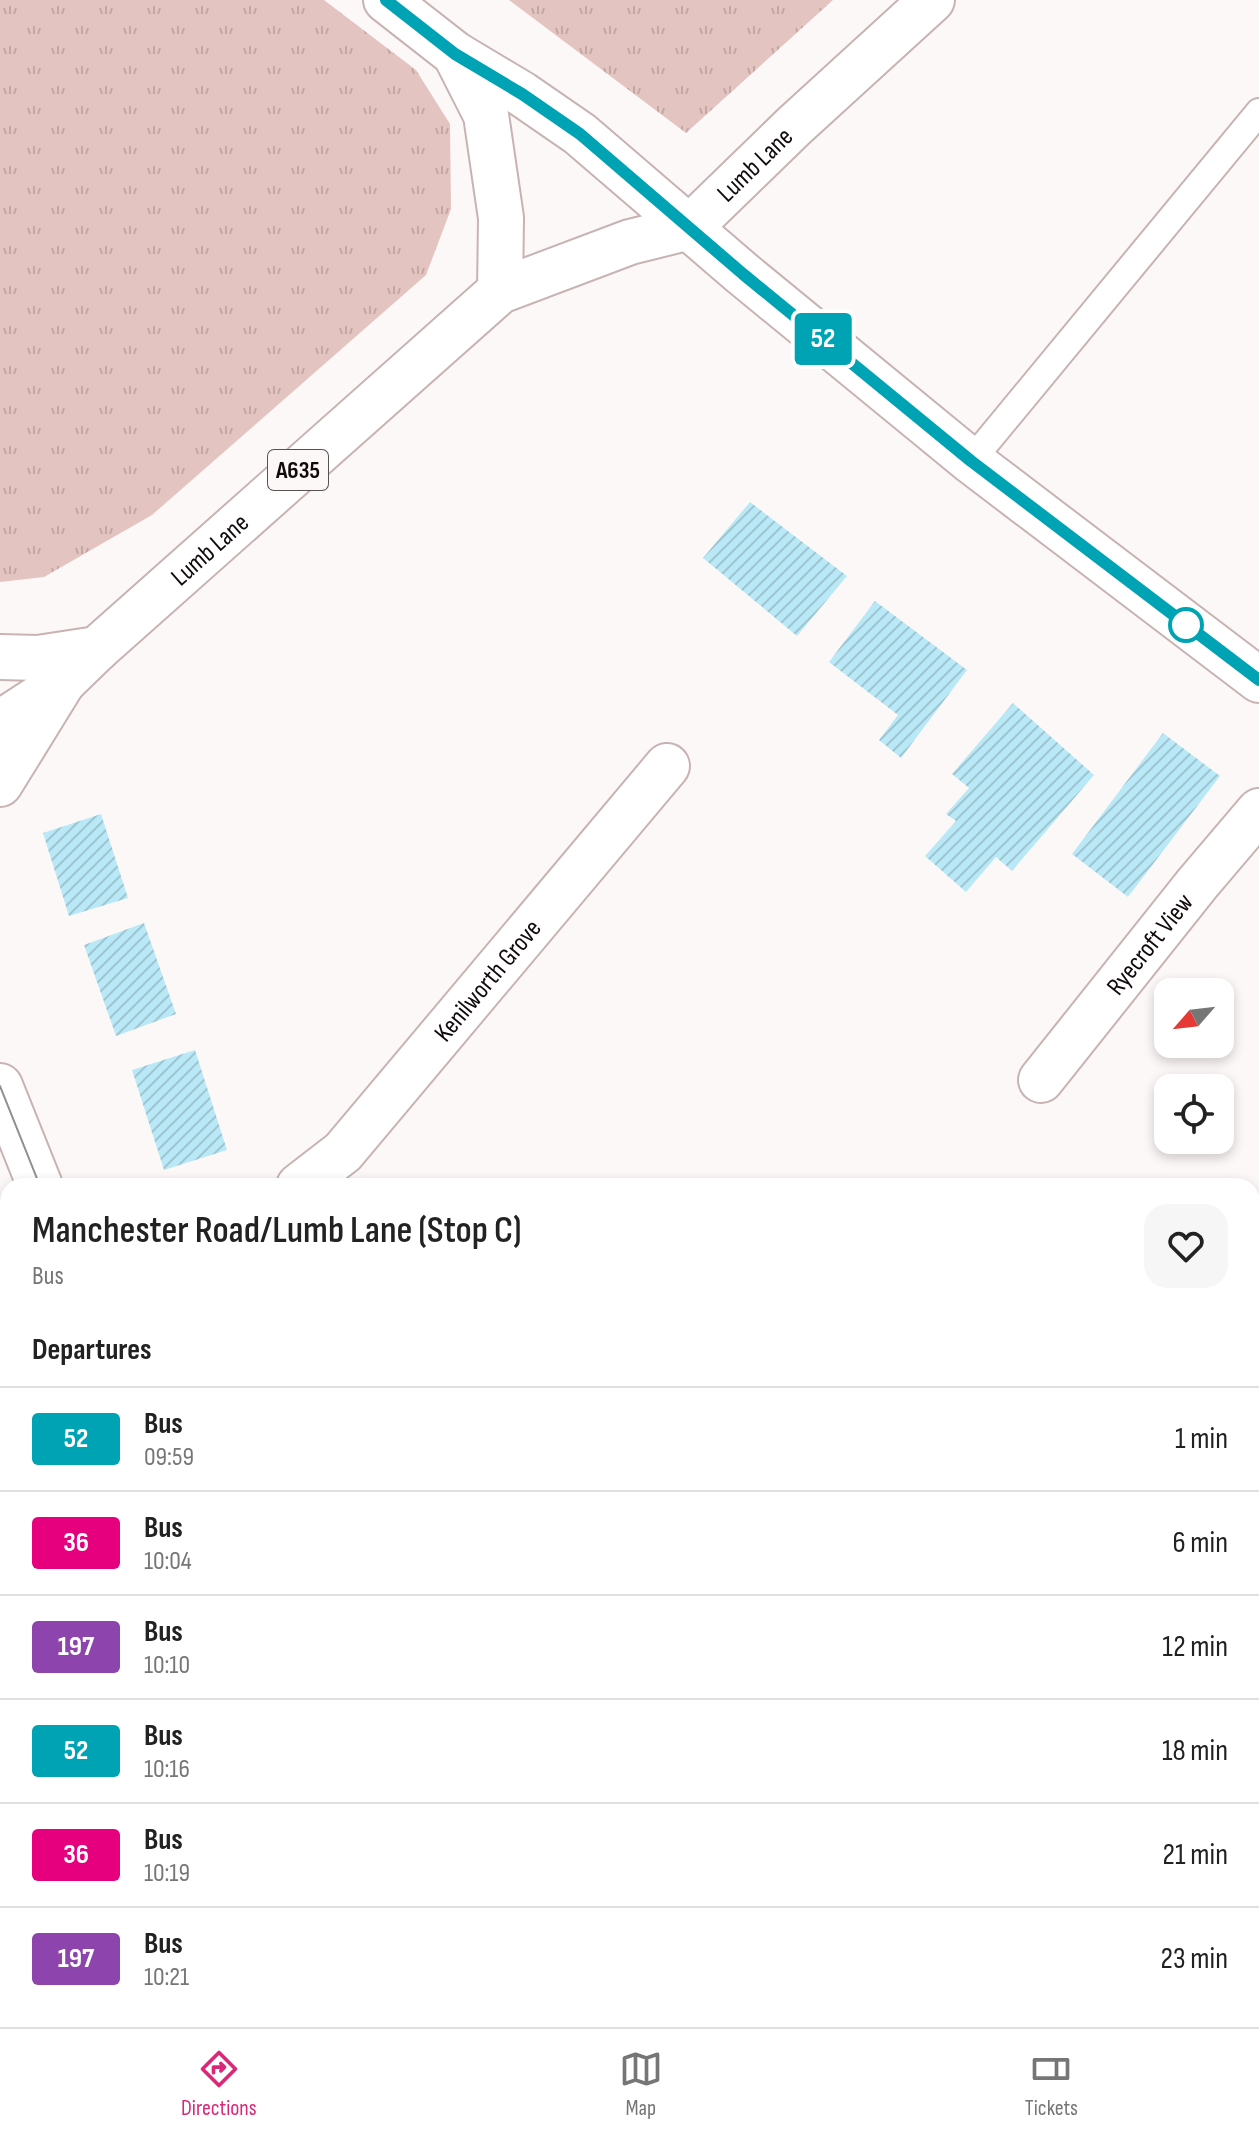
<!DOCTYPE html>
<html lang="en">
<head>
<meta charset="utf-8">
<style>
	body { margin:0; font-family:"Sofia Sans Condensed",sans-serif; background:#f6f6f6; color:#222; height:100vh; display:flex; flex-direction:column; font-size:30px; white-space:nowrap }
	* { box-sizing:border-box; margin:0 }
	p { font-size:26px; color:#767676 }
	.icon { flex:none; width:44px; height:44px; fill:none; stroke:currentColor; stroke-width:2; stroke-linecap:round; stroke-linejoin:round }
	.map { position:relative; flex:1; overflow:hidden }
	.side { position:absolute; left:0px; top:1178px; width:1260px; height:850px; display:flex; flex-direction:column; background:#fff; border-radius:24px 24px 0 0; box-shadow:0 4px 12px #0003 }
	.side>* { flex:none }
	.badge { padding:0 16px; border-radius:6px; font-size:28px; line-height:52px }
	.needle { width:52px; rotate:242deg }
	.buttons { position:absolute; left:1154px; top:978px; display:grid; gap:16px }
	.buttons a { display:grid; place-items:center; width:80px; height:80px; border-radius:16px; background:#fff; box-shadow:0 4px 12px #0003; font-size:40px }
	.map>.badge { position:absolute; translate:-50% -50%; box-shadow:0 0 0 4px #fff }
	h2 { padding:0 32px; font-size:30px; line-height:72px }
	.round { display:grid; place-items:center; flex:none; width:84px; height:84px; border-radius:24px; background:#f6f6f6 }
	.summary { display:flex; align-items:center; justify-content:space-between; height:136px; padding:0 32px }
	h1 { font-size:38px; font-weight:600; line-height:60px }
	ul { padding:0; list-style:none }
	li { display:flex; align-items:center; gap:24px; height:104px; padding:0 32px; border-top:2px solid #e0e0e0 }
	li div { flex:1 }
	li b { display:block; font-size:30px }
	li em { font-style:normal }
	li .badge { min-width:88px; font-weight:700; text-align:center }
	.dock { display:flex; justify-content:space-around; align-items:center; height:112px; border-top:2px solid #e0e0e0; background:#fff; font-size:22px; color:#767676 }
	.dock a { display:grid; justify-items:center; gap:4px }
	.dock .active { color:#db2777 }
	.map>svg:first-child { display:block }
	.park { fill:url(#park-tufts) }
	.building { fill:url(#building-hatch) }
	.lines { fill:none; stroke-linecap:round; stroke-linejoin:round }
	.service-casing { stroke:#c7b4b2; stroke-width:30 }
	.minor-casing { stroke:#c7b4b2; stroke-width:48 }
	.primary-casing { stroke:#c7b4b2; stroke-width:48 }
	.trunk-casing { stroke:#c7b4b2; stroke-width:48 }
	.service { stroke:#fff; stroke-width:26 }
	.minor { stroke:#fff; stroke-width:44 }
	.primary { stroke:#fff; stroke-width:44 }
	.trunk { stroke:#fff; stroke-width:44 }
	.tram { stroke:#938d8d; stroke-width:2 }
	.line-casing { stroke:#fff; stroke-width:18 }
	.line { stroke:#00a3b4; stroke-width:12 }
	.stop-dot { fill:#fff; stroke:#00a3b4; stroke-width:4 }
	.labels { text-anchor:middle; stroke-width:7; stroke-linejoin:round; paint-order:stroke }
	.shield { fill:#fdf8f8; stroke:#585151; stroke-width:2 }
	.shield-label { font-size:24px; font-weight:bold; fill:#110a0a }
	.street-label { font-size:26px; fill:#110a0a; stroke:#fdf8f8 }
</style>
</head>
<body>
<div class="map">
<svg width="1259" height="2027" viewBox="0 0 1259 2027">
	<defs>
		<pattern id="park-tufts" width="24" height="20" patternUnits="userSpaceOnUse" patternTransform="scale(2)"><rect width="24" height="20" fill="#e3c4c1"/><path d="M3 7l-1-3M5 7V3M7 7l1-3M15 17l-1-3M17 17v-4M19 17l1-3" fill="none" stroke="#c2a7a4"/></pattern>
		<pattern id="building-hatch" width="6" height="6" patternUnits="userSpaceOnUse" patternTransform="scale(2)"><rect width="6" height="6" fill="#b9e9f6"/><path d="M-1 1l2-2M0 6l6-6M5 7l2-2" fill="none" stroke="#9ec6d2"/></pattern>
	</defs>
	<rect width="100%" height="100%" fill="#fdf8f8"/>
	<g class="park">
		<path d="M0 0H324L416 70 450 124 451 209 426 275 152 515 44 577 0 582Z"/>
		<path d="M509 0H833L686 133Z"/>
	</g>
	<g class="building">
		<path d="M750 502 847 576 797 636 703 558Z"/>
		<path d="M875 601 967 670 901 758 879 740 898 715 829 662Z"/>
		<path d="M1013 703 1094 775 1012 871 996 857 966 892 925 856 956 821 946 814 969 788 952 774Z"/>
		<path d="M1163 733 1220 776 1128 897 1072 854Z"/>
		<path d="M101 814 128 898 69 916 43 833Z"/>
		<path d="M144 923 176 1014 116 1036 84 945Z"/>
		<path d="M195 1050 227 1150 164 1170 132 1070Z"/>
		<path d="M8 1500V1601L0 1603V1503Z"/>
		<path d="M8 1635V1690H7L0 1668V1638Z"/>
		<path d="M484 2020H564L567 2027H487Z"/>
	</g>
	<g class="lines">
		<g class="service-casing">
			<path id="service" d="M971 461 1259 112"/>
		</g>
		<g class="minor-casing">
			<g id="minor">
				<path id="s1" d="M690 227 794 126 932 0"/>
				<path d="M0 723 63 682"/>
				<path id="s2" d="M1041 1080 1197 884 1259 811"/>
				<path id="s3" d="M299 1186 343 1152 667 766"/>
				<path d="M1252 1628 1259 1627"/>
				<path d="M0 1829 8 1836"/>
				<path d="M1105 2020 1108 2027"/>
			</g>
		</g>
		<g class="primary-casing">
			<g id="primary">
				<path d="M0 784 63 682 97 649"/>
				<path d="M0 1086 40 1186"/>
				<path d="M355 2020 357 2027"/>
			</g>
		</g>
		<g class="trunk-casing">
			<g id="trunk">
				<path d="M386 0 455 54 522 94 580 134 743 274 971 461 1259 680"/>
				<path d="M455 54 486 115 501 218 500 291"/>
				<path id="s4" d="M0 657 38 658 97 649 500 291 630 242 690 227"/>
			</g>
		</g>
		<use href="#service" class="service"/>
		<use href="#minor" class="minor"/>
		<use href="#primary" class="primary"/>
		<use href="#trunk" class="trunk"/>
		<g class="tram">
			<path d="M0 1086 40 1186"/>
			<path d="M0 1205 8 1225"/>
			<path d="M321 2020 323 2027"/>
			<path d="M353 2020 356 2027"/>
		</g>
	</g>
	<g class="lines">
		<g class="line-casing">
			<path id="line" d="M386 0 455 54 522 94 580 134 743 274 971 461 1259 680"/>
		</g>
		<use href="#line" class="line"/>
	</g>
	<circle class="stop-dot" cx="1186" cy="625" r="16"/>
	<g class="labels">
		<rect class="shield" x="268" y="450" width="60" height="40" rx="6"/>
		<g class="shield-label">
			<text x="298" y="478">A635</text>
		</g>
		<g class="street-label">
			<text dy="9" stroke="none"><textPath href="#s1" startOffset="90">Lumb Lane</textPath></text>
			<text dy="9" stroke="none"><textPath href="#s4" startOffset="248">Lumb Lane</textPath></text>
			<text dy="9" stroke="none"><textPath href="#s2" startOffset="174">Ryecroft View</textPath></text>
			<text dy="9" stroke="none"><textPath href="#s3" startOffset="280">Kenilworth Grove</textPath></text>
		</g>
	</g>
</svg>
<div class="buttons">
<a><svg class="needle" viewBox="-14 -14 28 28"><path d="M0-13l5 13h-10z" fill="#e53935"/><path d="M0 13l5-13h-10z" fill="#767676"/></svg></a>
<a><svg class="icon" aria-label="locate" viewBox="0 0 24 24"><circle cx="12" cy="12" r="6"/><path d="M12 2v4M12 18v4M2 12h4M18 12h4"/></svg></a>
</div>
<b class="badge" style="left:823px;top:339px;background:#00a3b4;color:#fff">52</b>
<section class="side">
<div class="summary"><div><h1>Manchester Road/Lumb Lane (Stop C)</h1><p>Bus</p></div><a class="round"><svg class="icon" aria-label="heart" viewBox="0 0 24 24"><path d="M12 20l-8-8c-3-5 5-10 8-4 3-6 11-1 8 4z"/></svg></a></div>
<h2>Departures</h2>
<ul>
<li><span class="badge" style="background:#00a3b4;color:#fff">52</span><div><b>Bus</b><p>09:59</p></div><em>1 min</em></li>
<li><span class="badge" style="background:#e6007e;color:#fff">36</span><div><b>Bus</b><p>10:04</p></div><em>6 min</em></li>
<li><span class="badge" style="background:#8e44ad;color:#fff">197</span><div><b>Bus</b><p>10:10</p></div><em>12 min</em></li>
<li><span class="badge" style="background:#00a3b4;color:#fff">52</span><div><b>Bus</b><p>10:16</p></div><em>18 min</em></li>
<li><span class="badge" style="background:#e6007e;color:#fff">36</span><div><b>Bus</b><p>10:19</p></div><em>21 min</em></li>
<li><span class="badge" style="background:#8e44ad;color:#fff">197</span><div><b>Bus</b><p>10:21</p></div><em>23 min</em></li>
</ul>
</section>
</div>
<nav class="dock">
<a class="active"><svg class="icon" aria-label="directions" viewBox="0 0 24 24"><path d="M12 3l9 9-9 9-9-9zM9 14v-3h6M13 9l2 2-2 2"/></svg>Directions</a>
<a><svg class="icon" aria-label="map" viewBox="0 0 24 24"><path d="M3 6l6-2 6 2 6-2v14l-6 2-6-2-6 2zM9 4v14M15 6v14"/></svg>Map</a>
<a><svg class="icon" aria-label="tickets" viewBox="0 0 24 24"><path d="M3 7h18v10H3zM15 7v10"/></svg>Tickets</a>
</nav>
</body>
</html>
